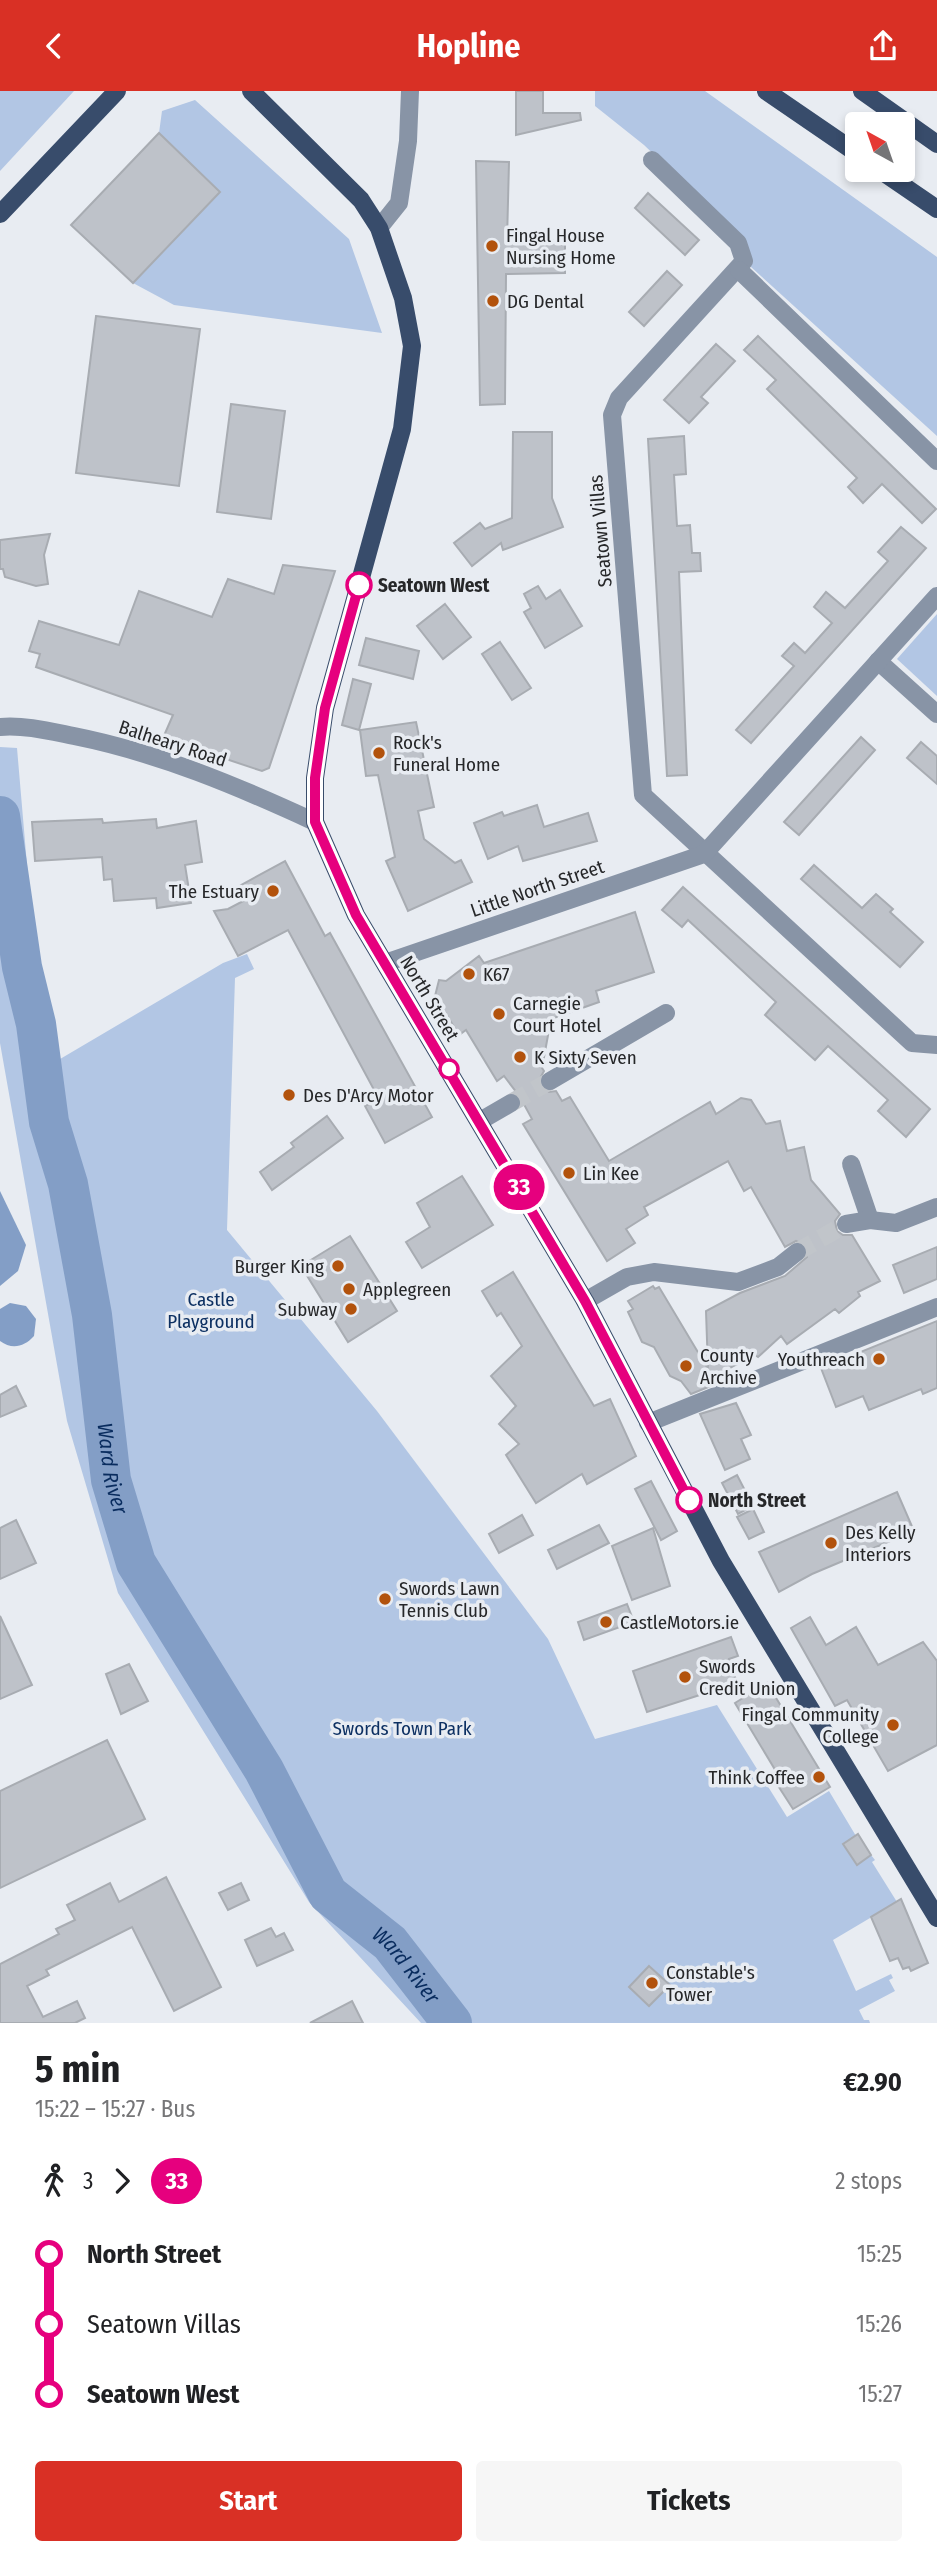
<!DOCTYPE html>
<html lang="en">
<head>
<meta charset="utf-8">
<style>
	body { margin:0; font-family:"Fira Sans Condensed",sans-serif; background:#f6f6f6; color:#202124; height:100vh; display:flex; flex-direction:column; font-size:26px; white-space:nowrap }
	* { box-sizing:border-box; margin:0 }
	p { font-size:23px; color:#757577 }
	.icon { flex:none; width:38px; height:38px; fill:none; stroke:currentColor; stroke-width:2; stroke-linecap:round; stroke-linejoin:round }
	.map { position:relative; height:1932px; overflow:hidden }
	.panel { display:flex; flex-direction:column; background:#fff; flex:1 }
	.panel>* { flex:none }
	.badge { padding:0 14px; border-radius:23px; font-size:24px; line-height:46px }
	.needle { width:46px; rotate:320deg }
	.controls { position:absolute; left:845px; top:21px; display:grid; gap:14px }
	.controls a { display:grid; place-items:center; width:70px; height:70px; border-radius:7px; background:#fff; box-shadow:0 4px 10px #0003; font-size:35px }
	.map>.badge { position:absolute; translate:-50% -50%; box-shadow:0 0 0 4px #fff }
	.legs { display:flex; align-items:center; gap:10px; height:77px; padding:0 35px; font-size:23px }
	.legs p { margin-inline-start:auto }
	.overview { display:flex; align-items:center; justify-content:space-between; height:119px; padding:0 35px }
	h1 { font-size:38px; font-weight:700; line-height:52px }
	.cta { display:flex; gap:14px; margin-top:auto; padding:14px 35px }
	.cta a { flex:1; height:80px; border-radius:7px; background:#d93025; color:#fff; font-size:28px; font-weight:700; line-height:80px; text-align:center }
	.cta a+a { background:#f6f6f6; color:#202124 }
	ul { padding:0 35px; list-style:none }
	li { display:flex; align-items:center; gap:24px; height:70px; font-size:26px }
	li i { display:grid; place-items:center; width:10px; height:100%; margin:0 9px; background:currentColor }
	li i::after { content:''; width:18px; height:18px; margin:-9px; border:5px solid; border-radius:50%; background:#fff }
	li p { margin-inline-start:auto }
	li:first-child i { background:linear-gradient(#0000 50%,currentColor 0) }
	li:last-child i { background:linear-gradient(currentColor 50%,#0000 0) }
	header { display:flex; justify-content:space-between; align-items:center; height:91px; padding:0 35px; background:#d93025; color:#fff; font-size:32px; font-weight:700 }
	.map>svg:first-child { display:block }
	.green { fill:#b2c6e4 }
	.water { fill:#839ec6 }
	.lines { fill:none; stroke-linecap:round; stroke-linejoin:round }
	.river { stroke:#839ec6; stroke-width:40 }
	.building { fill:#bec2c9; stroke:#a8acb2; stroke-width:2 }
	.minor-tunnel { stroke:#c1c5ca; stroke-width:18; stroke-dasharray:18 9; stroke-linecap:butt }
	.minor { stroke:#8894a6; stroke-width:18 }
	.major { stroke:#384c6b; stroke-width:18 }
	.line-1-casing { stroke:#fff; stroke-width:16 }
	.line-1 { stroke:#e6007e; stroke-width:10 }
	.poi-dot { fill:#b2520c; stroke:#e8ecf2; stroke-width:2.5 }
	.stop-1-dot { fill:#fff; stroke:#e6007e; stroke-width:3.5 }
	.labels { text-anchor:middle; stroke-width:7; stroke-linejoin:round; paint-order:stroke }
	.poi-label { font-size:19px; fill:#262729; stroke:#e8ecf2; text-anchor:start }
	.street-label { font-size:19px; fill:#262729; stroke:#e8ecf2 }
	.stop-label { font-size:19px; font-weight:bold; fill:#262729; stroke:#e8ecf2; text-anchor:start }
	.park-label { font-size:19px; fill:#0d3062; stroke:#e8ecf2 }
	.water-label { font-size:21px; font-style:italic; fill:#092c5e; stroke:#e8ecf2 }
</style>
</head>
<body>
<header><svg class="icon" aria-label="back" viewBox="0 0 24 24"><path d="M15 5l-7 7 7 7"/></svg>Hopline<svg class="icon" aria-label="share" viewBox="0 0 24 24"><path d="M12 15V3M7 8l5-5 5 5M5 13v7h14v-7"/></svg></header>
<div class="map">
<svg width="937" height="1932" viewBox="0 0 937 1932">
	<rect width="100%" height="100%" fill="#e8ecf2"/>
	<g class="green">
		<path d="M0 0H74L0 80Z"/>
		<path d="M595 0H705L937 166V345L751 176 746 152 644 54 595 15Z"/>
		<path d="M195 9 349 148 382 242 174 214 133 192 220 101 159 42 162 20Z"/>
		<path d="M937 523V605L897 568Z"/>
		<path d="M0 656 17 657 36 879 55 971 223 872 247 863 254 878 235 887 227 1139 377 1320 548 1548 595 1648 717 1614 787 1726 829 1700 856 1745 843 1753 856 1773 871 1764 875 1769 872 1771 897 1811 833 1849 856 1900 891 1883 893 1887 889 1889 895 1900 859 1919 864 1929H869L870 1932H421L309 1811 118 1502 67 1330 0 952Z"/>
	</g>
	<g class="water">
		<path d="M0 1100 26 1154 18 1180 0 1195Z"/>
		<path d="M10 1212 26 1215 36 1228 34 1245C24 1256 12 1259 0 1250V1218Z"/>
	</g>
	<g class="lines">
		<path class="river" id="s1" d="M0 725 22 876 36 933 49 1031 68 1093 92 1224 111 1389 136 1472 264 1679 328 1803 390 1852 452 1932"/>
	</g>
	<g class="building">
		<path d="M516 0H543V22H580L581 29 516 44Z"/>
		<path d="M159 42 220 101 133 192 71 134Z"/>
		<path d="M476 70 509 71 507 150 565 149V182L506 183 505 313 480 314Z"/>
		<path d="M648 102 699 149 685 164 635 117Z"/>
		<path d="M667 180 682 194 644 235 629 221Z"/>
		<path d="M96 225 200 238 179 395 76 382Z"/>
		<path d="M758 245 936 418 922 432 882 393 863 412 848 396 857 387 767 298 776 289 744 259Z"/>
		<path d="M716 253 735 270 701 306 708 312 689 332 664 309Z"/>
		<path d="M231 313 285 320 271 428 217 421Z"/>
		<path d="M513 341H552V407L563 436 503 459 501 452 472 475 454 452 480 432 485 438 512 427Z"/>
		<path d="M684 345 686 383 674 384 677 435 690 434 692 462H700L701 480 679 481 687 684 667 685 648 348Z"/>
		<path d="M901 436 926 457 751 652 736 639 794 575 782 565 794 552 805 562 832 532 814 516 826 501 845 517 888 470 878 461Z"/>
		<path d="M50 443 44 464 48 493 36 495 5 486 3 478H0V449Z"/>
		<path d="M283 474 335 480 269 677 262 680 163 647 173 624 36 576 40 563 29 560 39 530 119 554 139 500 212 526 228 488 274 503Z"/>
		<path d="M538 495 546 508 560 499 582 535 545 557 524 521 531 517 524 503Z"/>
		<path d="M445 513 471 546 443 568 417 535Z"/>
		<path d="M366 547 419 560 413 588 359 574Z"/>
		<path d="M500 551 531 597 512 609 482 563Z"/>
		<path d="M353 588 371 593 359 639 342 634Z"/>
		<path d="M416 631 434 716 418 720 424 748 455 772 461 769 472 791 408 820 386 770 395 766 378 684 366 685 360 639Z"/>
		<path d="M861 646 875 659 799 744 784 731Z"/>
		<path d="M921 651 937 665V693L907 667Z"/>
		<path d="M537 714 544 736 588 722 597 750 523 770 518 755 488 768 474 732 502 721 504 725Z"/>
		<path d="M102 728 103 732 156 728 157 737 196 730 202 771 185 774 191 812 157 817 156 807 114 810 112 788 104 789 102 766 35 770 32 731Z"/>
		<path d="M285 770 325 845 330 842 432 1026 385 1052 365 1015 379 1008 288 839 238 865 214 820 228 818 249 807 241 794Z"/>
		<path d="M814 774 862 817 876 803 893 818 890 821 923 851 900 876 801 788Z"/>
		<path d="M683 796 930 1018 906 1046 878 1020 888 1009 828 955 815 969 765 924 776 911 688 829 682 836 662 819Z"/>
		<path d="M635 821 654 881 596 900 599 911 551 928 542 977 544 980 539 989 541 996 549 1001 556 1000 562 1010 570 1006 609 1070 710 1011 716 1023 741 1007 751 1009 766 1033 780 1030 787 1060 804 1056 811 1089 840 1123 835 1130 837 1140 843 1144H852L880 1190 858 1201 860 1205 839 1222 835 1218 787 1253 781 1245 758 1266 755 1264 712 1286 716 1293 691 1303 681 1290 670 1285 654 1256 642 1251 628 1221 633 1218 628 1210 653 1195 655 1198 659 1196 708 1278 706 1220 740 1202 785 1185 807 1166 806 1155 796 1150 785 1156 751 1096 744 1100 728 1070 644 1116 648 1124 626 1138 635 1152 607 1170 523 1033 532 1028 520 1006 504 985 497 990 466 939 459 944 435 905 439 889 446 890 479 865 484 872Z"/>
		<path d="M327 1025 343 1047 272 1099 260 1081 294 1056 291 1052Z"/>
		<path d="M462 1085 493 1134 422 1177 406 1151 430 1136 417 1112Z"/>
		<path d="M350 1145 397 1220 348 1251 301 1175Z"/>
		<path d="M937 1156V1188L904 1202 893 1174Z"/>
		<path d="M513 1181 594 1315 610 1308 636 1365 587 1393 582 1383 536 1412 506 1364 519 1353 499 1333 516 1315 491 1285 522 1255 501 1222 497 1225 482 1200Z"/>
		<path d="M937 1230V1297L923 1303 921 1298 869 1319 863 1305 836 1316 821 1277Z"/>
		<path d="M16 1295 26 1315 0 1326V1304Z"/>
		<path d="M736 1312 751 1344 741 1348 750 1368 725 1379 700 1323Z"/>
		<path d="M737 1384 753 1415 738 1423 722 1392Z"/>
		<path d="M651 1390 677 1440 661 1449 635 1398Z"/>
		<path d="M897 1401 914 1440 812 1483 779 1501 759 1461Z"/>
		<path d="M753 1418 764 1441 749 1448 737 1426Z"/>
		<path d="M522 1424 533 1444 499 1462 489 1443Z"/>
		<path d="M16 1429 36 1472 0 1488V1437Z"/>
		<path d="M599 1434 609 1452 557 1478 548 1459Z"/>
		<path d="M653 1437 670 1495 632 1509 612 1455Z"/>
		<path d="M627 1513 634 1531 584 1549 578 1531Z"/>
		<path d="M0 1525 32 1594 0 1608Z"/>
		<path d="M810 1526 826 1554 856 1536 878 1574 923 1551 937 1570V1654L888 1680 847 1609 835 1615 791 1537Z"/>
		<path d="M731 1546 738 1565 729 1568 737 1592 647 1621 633 1580Z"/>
		<path d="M129 1573 148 1610 121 1623 106 1583Z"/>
		<path d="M767 1592 830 1696 793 1718 775 1690 780 1687 735 1612Z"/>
		<path d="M107 1649 145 1728 0 1797V1700Z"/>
		<path d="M858 1743 871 1764 857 1774 843 1753Z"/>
		<path d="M166 1786 221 1896 174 1920 132 1836 46 1879 49 1884 27 1895 43 1926 77 1910 85 1927 75 1932H0V1873L59 1843 56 1838 75 1829 67 1814 110 1792 119 1811Z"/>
		<path d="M241 1792 249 1809 228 1819 219 1802Z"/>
		<path d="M901 1808 928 1872 911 1880 909 1876 903 1878 898 1867 890 1870 871 1826Z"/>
		<path d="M271 1837 276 1846 284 1842 293 1859 257 1875 245 1849Z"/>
		<path d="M649 1875 670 1894 649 1915 629 1896Z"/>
		<path d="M352 1910 363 1932H310Z"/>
	</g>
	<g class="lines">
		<g class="minor-tunnel">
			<path d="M511 1012 550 990"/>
			<path d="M797 1161 846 1133"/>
		</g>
		<g class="minor">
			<path d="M652 69 738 152 744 170 619 307 612 324 643 704 912 952 937 954"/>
			<path d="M379 137 399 112 408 50 410 0"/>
			<path d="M739 179 937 370"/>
			<path d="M878 570 937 623"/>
			<path d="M0 636C25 634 49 640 74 645 159 662 237 695 315 731"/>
			<path d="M385 872 704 763 937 505"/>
			<path d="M550 990 666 922"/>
			<path d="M480 1030 511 1012"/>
			<path d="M851 1073 870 1129"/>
			<path d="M846 1133 870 1129 896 1132 937 1116"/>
			<path d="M585 1210 627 1186 654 1181 738 1191 778 1176 797 1161"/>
			<path d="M648 1332 937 1216"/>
		</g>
		<g class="major">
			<path d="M251 0 361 109 379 137 403 207 412 255 402 338 325 617 315 687V731L356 824 585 1210 721 1470 937 1827"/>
			<path d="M766 0 858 63"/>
			<path d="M862 0 937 53"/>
			<path d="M880 79 937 118"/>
			<path d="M0 123 117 0"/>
		</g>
	</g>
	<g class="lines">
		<g class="line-1-casing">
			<path id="line-1" d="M359 494 325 617 315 687V731L356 824 585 1210 689 1409"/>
		</g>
		<use href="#line-1" class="line-1"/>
	</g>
	<g class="poi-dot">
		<circle cx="492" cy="155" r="7"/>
		<circle cx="493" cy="210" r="7"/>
		<circle cx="379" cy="662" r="7"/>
		<circle cx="273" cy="800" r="7"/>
		<circle cx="469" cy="883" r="7"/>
		<circle cx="499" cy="923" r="7"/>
		<circle cx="520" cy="966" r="7"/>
		<circle cx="289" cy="1004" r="7"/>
		<circle cx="569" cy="1082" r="7"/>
		<circle cx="338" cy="1175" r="7"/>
		<circle cx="349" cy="1198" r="7"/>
		<circle cx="351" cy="1218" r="7"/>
		<circle cx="879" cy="1268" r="7"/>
		<circle cx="686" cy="1275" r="7"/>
		<circle cx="831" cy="1452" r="7"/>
		<circle cx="385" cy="1508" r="7"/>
		<circle cx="606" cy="1531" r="7"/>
		<circle cx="685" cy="1586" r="7"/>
		<circle cx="893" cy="1634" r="7"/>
		<circle cx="819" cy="1686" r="7"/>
		<circle cx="652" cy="1892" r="7"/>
	</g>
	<g class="stop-1-dot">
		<circle cx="359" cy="494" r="12"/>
		<circle cx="449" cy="978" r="9"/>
		<circle cx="689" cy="1409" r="12"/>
	</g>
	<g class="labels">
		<g class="poi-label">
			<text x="506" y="151">Fingal House<tspan x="506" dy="22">Nursing Home</tspan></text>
			<text x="507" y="217">DG Dental</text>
			<text x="393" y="658">Rock's<tspan x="393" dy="22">Funeral Home</tspan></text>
			<text x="259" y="807" text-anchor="end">The Estuary</text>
			<text x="483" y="890">K67</text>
			<text x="513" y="919">Carnegie<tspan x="513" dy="22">Court Hotel</tspan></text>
			<text x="534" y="973">K Sixty Seven</text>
			<text x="303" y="1011">Des D'Arcy Motor</text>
			<text x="583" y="1089">Lin Kee</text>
			<text x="324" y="1182" text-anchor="end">Burger King</text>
			<text x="363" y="1205">Applegreen</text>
			<text x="337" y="1225" text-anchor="end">Subway</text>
			<text x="700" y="1271">County<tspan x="700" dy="22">Archive</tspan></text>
			<text x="865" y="1275" text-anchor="end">Youthreach</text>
			<text x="845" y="1448">Des Kelly<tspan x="845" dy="22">Interiors</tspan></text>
			<text x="399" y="1504">Swords Lawn<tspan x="399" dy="22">Tennis Club</tspan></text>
			<text x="620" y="1538">CastleMotors.ie</text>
			<text x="699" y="1582">Swords<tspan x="699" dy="22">Credit Union</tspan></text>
			<text x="879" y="1630" text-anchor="end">Fingal Community<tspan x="879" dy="22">College</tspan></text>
			<text x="805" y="1693" text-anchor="end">Think Coffee</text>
			<text x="666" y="1888">Constable's<tspan x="666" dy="22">Tower</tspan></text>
		</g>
		<g class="street-label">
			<text transform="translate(600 440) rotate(-95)" y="7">Seatown Villas</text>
			<text transform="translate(173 652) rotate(18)" y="7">Balheary Road</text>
			<text transform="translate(537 797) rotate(-19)" y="7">Little North Street</text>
			<text transform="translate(430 907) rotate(59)" y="7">North Street</text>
		</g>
		<g class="stop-label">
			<text x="378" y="501">Seatown West</text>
			<text x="708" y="1416">North Street</text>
		</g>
		<g class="park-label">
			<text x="211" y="1215">Castle<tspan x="211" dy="22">Playground</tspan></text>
			<text x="402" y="1644">Swords Town Park</text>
		</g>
		<g class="water-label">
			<text dy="7" stroke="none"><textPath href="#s1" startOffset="663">Ward River</textPath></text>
			<text dy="7" stroke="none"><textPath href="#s1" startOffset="1250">Ward River</textPath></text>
		</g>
	</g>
</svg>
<div class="controls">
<a><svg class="needle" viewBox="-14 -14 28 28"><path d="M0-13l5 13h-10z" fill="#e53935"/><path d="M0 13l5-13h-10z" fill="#757577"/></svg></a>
</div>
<b class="badge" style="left:519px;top:1096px;background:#e6007e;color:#fff">33</b>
</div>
<section class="panel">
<div class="overview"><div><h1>5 min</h1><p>15:22 – 15:27 · Bus</p></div><b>€2.90</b></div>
<div class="legs"><svg class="icon" aria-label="walk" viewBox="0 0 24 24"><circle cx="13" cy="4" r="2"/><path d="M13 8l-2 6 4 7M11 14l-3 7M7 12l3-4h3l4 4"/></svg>3<svg class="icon" aria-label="forward" viewBox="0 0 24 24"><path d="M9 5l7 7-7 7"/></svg><b class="badge" style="background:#e6007e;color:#fff">33</b><p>2 stops</p></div>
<ul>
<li><i style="color:#e6007e"></i><b>North Street</b><p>15:25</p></li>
<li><i style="color:#e6007e"></i><span>Seatown Villas</span><p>15:26</p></li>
<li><i style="color:#e6007e"></i><b>Seatown West</b><p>15:27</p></li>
</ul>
<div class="cta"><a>Start</a><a>Tickets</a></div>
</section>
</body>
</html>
